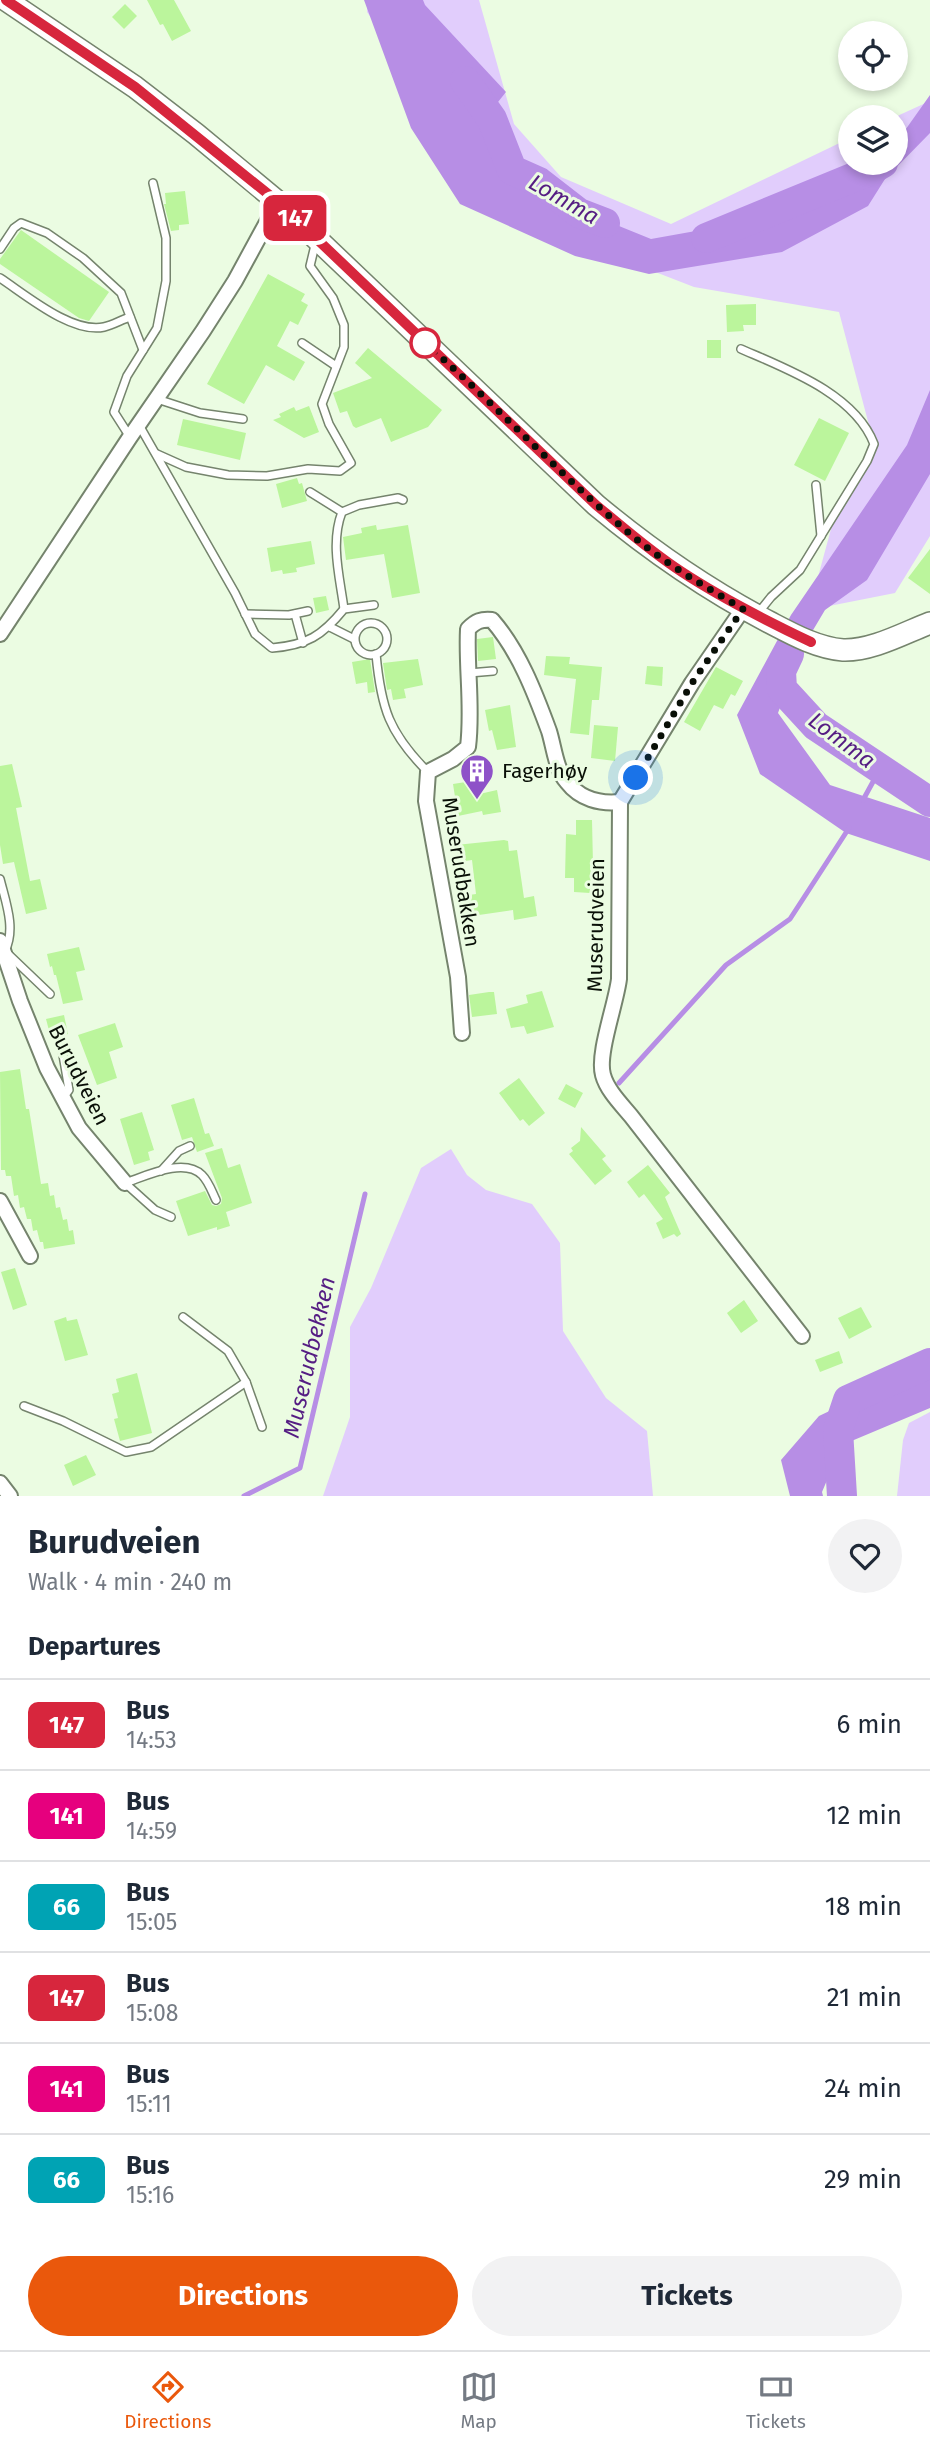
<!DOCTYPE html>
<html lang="en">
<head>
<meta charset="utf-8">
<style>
	body { margin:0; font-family:"Fira Sans",sans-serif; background:#f2f2f3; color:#1f2937; height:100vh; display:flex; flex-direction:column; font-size:26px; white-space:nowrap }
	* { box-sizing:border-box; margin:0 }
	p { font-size:23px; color:#747a83 }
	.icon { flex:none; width:38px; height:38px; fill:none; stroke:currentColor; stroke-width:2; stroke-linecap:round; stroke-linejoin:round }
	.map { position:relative; height:1496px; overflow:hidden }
	.details { display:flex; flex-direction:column; background:#fff; flex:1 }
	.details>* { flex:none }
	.badge { padding:0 14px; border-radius:10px; font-size:24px; line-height:46px }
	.tools { position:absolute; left:838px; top:21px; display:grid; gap:14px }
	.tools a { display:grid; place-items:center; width:70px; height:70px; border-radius:50%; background:#fff; box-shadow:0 4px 10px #0003; font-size:35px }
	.you { position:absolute; width:35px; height:35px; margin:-18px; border:5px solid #fff; border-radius:50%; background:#1a73e8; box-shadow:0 0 0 10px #1a73e833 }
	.map>.badge { position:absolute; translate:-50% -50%; box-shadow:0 0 0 4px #fff }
	h2 { padding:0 28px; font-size:26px; line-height:63px }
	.round { display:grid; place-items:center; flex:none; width:74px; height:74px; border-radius:37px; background:#f2f2f3 }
	.overview { display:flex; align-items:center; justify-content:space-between; height:119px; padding:0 28px }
	h1 { font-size:33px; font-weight:700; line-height:52px }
	.primary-button { display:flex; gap:14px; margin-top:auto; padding:14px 28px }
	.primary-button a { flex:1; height:80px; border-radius:42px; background:#ea580c; color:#fff; font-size:28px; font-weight:700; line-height:80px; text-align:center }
	.primary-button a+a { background:#f2f2f3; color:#1f2937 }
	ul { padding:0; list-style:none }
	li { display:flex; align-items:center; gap:21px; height:91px; padding:0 28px; border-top:2px solid #e0e1e3 }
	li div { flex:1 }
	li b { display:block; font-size:26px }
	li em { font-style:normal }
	li .badge { min-width:77px; font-weight:700; text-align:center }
	.tab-bar { display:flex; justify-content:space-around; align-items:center; height:98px; border-top:2px solid #e0e1e3; background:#fff; font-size:19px; color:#747a83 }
	.tab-bar a { display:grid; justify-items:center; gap:4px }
	.tab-bar .active { color:#ea580c }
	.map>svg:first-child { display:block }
	.green { fill:#e1cdfc }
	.water { fill:#b78ee5 }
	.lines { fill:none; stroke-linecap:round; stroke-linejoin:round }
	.stream { stroke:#b78ee5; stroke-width:5 }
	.river { stroke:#b78ee5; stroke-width:30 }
	.building { fill:#bbf59c }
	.lane-casing { stroke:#75846d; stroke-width:10 }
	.street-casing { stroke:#75846d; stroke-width:18 }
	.secondary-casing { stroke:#75846d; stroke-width:24 }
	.lane { stroke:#fff; stroke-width:7 }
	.street { stroke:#fff; stroke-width:14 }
	.secondary { stroke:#fff; stroke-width:21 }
	.line-casing { stroke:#fff; stroke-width:16 }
	.line { stroke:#d7263d; stroke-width:10 }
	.walk { stroke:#090f07; stroke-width:7; stroke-dasharray:0 12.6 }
	.stop-dot { fill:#fff; stroke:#d7263d; stroke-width:3.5 }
	.labels { text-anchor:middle; stroke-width:6; stroke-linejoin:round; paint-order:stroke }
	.poi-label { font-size:21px; fill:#090f07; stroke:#ebfce2; text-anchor:start }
	.street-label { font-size:21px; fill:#090f07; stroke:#ebfce2 }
	.water-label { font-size:23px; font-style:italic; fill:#551d83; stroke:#ebfce2 }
</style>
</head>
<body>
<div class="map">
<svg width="930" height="1496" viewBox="0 0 930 1496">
	<rect width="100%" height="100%" fill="#ebfce2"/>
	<g class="green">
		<path d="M368 0H479L514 124 561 177 671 224 850 138V163H896L895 117 930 101V536L895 593 809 610 837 507 874 444 839 312 694 287 560 235 484 179 367 12Z"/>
		<path d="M451 1149 467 1175 486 1190 532 1204 560 1243 563 1331 606 1398 647 1431 653 1496H323L350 1417V1327L371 1288 421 1168Z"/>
		<path d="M930 1412V1496H897L903 1440 909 1423Z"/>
	</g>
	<g class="water">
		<path d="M364 0H423L425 5 506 92 482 122 518 185 651 239 746 222 879 168 882 163H896V143L930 95V133L885 179 868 206 782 252 649 274 575 256 460 204 411 128Z"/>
		<path d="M930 390V474L867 580 825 610 800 652 778 713 830 785 930 818V861L846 833 760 774 737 715 791 615 907 445Z"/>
		<path d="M930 1363V1408L842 1445 822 1492 823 1496H790L781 1460 819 1416Z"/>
	</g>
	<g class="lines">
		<g class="stream">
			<path d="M863 800 880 769"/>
			<path d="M619 1083 726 965 790 919 849 828"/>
			<path d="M244 1496 300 1468 365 1194"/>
		</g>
		<g class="river">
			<path d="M465 81 492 119 512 170 539 182 579 213 605 223"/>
			<path d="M706 238 869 171 883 163"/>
			<path d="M789 654 781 671 782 689 816 726 930 802"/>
			<path d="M842 1496 838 1430 848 1400 930 1363"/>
		</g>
	</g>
	<g class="building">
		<path d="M147 0H174L191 31 172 41 163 24 160 25Z"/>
		<path d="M125 4 137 16 124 29 112 17Z"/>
		<path d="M185 191 189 224 179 225V230L171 231 164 204H166L165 193Z"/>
		<path d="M21 230 109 292 89 321 79 318 0 264V259Z"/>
		<path d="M268 274 305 294 301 301 308 305 298 325 290 321 277 346 305 362 294 381 266 365 244 404 207 384Z"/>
		<path d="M756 304V325H743L744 331 727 332 726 305Z"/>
		<rect x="707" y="340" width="14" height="18"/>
		<path d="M368 348 442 410 428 427 391 442 381 418 356 428 353 426 347 411 340 413 333 393 372 378 355 363Z"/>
		<path d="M309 406 319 432 304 438 273 420 281 417 279 414 294 407 296 411Z"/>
		<path d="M819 418 849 433 825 481 794 465Z"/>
		<path d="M183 419 246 433 240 460 177 445Z"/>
		<path d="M297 478 299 484 302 483 307 501 282 508 276 484Z"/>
		<path d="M376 525 377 530 408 525 420 593 392 598 384 554 346 560 343 537 362 533 361 528Z"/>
		<path d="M311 541 315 564 296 568 297 572 283 574 282 570 271 572 267 548Z"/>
		<path d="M930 549V594L908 578Z"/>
		<path d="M326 596 329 610 316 613 313 598Z"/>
		<path d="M493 637 496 659 478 661 477 639Z"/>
		<path d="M546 656 570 657 569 664 602 667 599 700H592L589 735 570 733 576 679 544 675Z"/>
		<path d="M370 659 375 692 368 693 367 682 356 684 352 662Z"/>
		<path d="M418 659 423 685 404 689 406 698 393 700 391 689 387 690 383 663Z"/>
		<path d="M647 666 663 667 662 686 645 684Z"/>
		<path d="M716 667 743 681 735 696 731 694 723 709 714 705 700 731 684 722Z"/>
		<path d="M510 705 516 747 497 750 492 730 489 731 485 710Z"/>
		<path d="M594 725 618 727 615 761 591 758Z"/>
		<path d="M12 764 22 807 16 808 30 881 40 879 47 909 26 914 14 862 3 864 0 845V766Z"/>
		<path d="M472 781 475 795 497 790 501 812 483 815 482 811 458 816 453 784Z"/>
		<path d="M576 820H592L593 865H591L590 893 574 892V878H565L566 834 576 835Z"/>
		<path d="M504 840 508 841 509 851 517 850 524 898 534 896 537 916 514 920 513 910 472 916 469 895 476 894 472 860 458 862 456 845Z"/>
		<path d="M79 947 85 970 76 972 83 1000 63 1004 56 975H54L52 966 50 967 47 954Z"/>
		<path d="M542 991 554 1027 527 1034 524 1026 511 1028 506 1009 528 1003 526 995Z"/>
		<path d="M489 992H494L497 1014 472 1017 469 995Z"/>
		<path d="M64 1015 68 1034 51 1038 46 1019Z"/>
		<path d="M115 1023 123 1047 109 1052 117 1078 97 1085 78 1035Z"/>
		<path d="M20 1069 26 1109H29L41 1184 48 1183 50 1196 54 1195 56 1208 60 1207 63 1220 67 1219 69 1231 73 1230 75 1244 44 1249 43 1242H40L37 1230 33 1231 31 1219H27L24 1207 20 1208 18 1195 14 1196 11 1176H6L5 1170H1L0 1072Z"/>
		<path d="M519 1078 545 1113 529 1126 523 1119 520 1121 499 1093Z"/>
		<path d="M566 1084 583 1093 575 1108 558 1099Z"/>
		<path d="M194 1098 205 1134 209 1133 214 1146 197 1152 192 1137 182 1140 171 1105Z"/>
		<path d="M142 1112 154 1150 148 1152 150 1160 134 1165 120 1119Z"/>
		<path d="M581 1127 606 1156 602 1159 612 1171 595 1185 569 1154 573 1151 571 1148 580 1141Z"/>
		<path d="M222 1148 228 1168 240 1164 252 1203 226 1212 230 1226 217 1230V1227L188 1236 176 1201 205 1191 212 1205 216 1206 221 1204 222 1198 205 1153Z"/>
		<path d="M648 1165 670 1193 665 1197 681 1234 677 1237 674 1234 663 1239 656 1223 663 1219 644 1194 639 1198 627 1182Z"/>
		<path d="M15 1268 27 1305 13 1310 1 1272Z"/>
		<path d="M744 1300 758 1321 741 1333 727 1313Z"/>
		<path d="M861 1307 872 1327 849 1339 838 1318Z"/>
		<path d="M66 1317 67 1321 77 1319 88 1355 65 1361 54 1321Z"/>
		<path d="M839 1351 843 1363 820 1372 815 1360Z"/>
		<path d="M137 1373 152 1433 120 1441 114 1419 118 1418 112 1394 119 1392 116 1379Z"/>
		<path d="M86 1455 96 1475 73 1486 64 1465Z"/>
	</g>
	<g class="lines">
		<g class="lane-casing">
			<g id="lane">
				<path d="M0 249 14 228 21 223 47 233 83 258 121 293 143 350"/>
				<path d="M0 278C26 295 72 334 104 327 113 325 121 320 130 317"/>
				<path d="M302 343 336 366"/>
				<path d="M741 349C787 369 855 394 874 444L867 461 800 570 771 597 759 612"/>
				<path d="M157 399 200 413 243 419"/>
				<path d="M139 425 235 593 255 634 272 648C307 645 322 636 344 609L374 605"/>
				<path d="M130 437 114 412 127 376 157 328 166 281V238L153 183"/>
				<path d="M157 454 186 467 228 475 267 476 308 469 340 471 351 463 329 424 322 404 344 347V325L333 298 310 266 316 241"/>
				<path d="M816 485 821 536"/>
				<path d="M310 492 342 512"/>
				<path d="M344 609C340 578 330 543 342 512L359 505 398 498 403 500"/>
				<path d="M245 614 289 615 308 611"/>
				<path d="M295 614 303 643"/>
				<circle cx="371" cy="639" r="16"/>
				<path d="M330 627 354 639"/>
				<path d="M376 654C381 708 389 733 428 772"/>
				<path d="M469 673 493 671"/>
				<path d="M0 879C6 903 16 929 5 951L50 994"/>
				<path d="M62 1049 69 1090 63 1098"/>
				<path d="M161 1171 179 1151 190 1146"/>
				<path d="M171 1217 155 1210 125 1183C146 1176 184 1157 202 1175 209 1182 212 1192 216 1200"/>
				<path d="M246 1382 262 1427"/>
				<path d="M24 1406 63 1421 126 1452 151 1447 246 1382 228 1351 183 1317"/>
			</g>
		</g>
		<g class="street-casing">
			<g id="street">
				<path d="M743 609 692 683 620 802 619 979C616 1004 597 1054 603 1075 607 1090 621 1104 631 1116L802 1336"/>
				<path d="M0 634 130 437 203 331 235 281 278 202"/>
				<path d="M0 941 20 1001 47 1068 79 1128 125 1183"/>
				<path d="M462 1033 458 977 426 801 428 772 453 759 468 747C473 707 466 668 468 629 476 621 481 619 492 620 519 651 535 693 549 731 554 747 556 770 567 782 580 799 600 804 620 802"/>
				<path d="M0 1201 30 1256"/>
				<path d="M0 1483 10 1496"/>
			</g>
		</g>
		<g class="secondary-casing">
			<path id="secondary" d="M6 0 135 87 196 134 278 202 596 505C650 550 706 589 769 622 792 634 817 648 843 650 872 651 904 633 930 623"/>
		</g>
		<use href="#lane" class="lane"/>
		<use href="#street" class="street"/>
		<use href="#secondary" class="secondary"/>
	</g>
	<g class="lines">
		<g class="line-casing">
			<path id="line" d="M6 0 135 87 278 202 596 505C624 528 651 552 682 572 723 599 767 621 811 642"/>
		</g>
		<use href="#line" class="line"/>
		<path class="walk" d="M425 343C499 407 564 480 640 542 672 568 708 588 743 609L692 683 636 778"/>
	</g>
	<defs>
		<g id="building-pin" transform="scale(1.75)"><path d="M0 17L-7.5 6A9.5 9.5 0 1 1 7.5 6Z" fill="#8e52c8" stroke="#ebfce2"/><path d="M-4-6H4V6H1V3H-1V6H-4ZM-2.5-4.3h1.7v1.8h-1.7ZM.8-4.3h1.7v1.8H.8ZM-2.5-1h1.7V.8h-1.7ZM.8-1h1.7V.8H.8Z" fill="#fff"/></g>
	</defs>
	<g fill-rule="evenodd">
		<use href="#building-pin" x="477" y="771"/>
	</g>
	<circle class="stop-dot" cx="425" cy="343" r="14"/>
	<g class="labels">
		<g class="poi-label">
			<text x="502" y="778">Fagerhøy</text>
		</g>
		<g class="street-label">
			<text transform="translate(461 872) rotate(81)" y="7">Muserudbakken</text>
			<text transform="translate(596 925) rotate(-89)" y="7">Muserudveien</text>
			<text transform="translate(79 1075) rotate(63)" y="7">Burudveien</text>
		</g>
		<g class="water-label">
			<text transform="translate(564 199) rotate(30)" y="8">Lomma</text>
			<text transform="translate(842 740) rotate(37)" y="8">Lomma</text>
			<text transform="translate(309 1357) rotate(-77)" y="8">Muserudbekken</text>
		</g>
	</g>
</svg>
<div class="tools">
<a><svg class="icon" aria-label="locate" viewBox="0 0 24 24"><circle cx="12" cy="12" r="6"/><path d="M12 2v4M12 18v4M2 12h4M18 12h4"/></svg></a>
<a><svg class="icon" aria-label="layers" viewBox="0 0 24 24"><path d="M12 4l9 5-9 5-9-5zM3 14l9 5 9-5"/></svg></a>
</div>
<div class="you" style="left:636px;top:778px"></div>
<b class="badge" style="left:295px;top:218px;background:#d7263d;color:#fff">147</b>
</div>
<section class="details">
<div class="overview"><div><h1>Burudveien</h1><p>Walk · 4 min · 240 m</p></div><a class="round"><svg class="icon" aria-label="heart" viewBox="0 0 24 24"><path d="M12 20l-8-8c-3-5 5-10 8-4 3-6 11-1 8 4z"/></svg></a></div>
<h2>Departures</h2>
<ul>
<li><span class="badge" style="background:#d7263d;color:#fff">147</span><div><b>Bus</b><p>14:53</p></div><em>6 min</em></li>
<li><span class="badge" style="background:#e6007e;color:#fff">141</span><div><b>Bus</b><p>14:59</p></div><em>12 min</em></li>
<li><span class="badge" style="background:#00a3b4;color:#fff">66</span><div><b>Bus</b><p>15:05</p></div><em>18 min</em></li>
<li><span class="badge" style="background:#d7263d;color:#fff">147</span><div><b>Bus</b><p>15:08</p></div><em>21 min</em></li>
<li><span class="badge" style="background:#e6007e;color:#fff">141</span><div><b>Bus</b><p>15:11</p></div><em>24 min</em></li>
<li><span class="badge" style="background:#00a3b4;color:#fff">66</span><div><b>Bus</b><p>15:16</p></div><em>29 min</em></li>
</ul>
<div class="primary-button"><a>Directions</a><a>Tickets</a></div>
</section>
<nav class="tab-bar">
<a class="active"><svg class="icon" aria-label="directions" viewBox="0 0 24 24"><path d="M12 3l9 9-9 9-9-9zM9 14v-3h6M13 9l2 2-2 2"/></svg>Directions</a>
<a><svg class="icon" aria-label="map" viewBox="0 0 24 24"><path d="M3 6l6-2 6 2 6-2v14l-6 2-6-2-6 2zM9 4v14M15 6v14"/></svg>Map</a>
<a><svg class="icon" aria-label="tickets" viewBox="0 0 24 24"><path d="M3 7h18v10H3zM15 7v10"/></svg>Tickets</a>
</nav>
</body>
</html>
